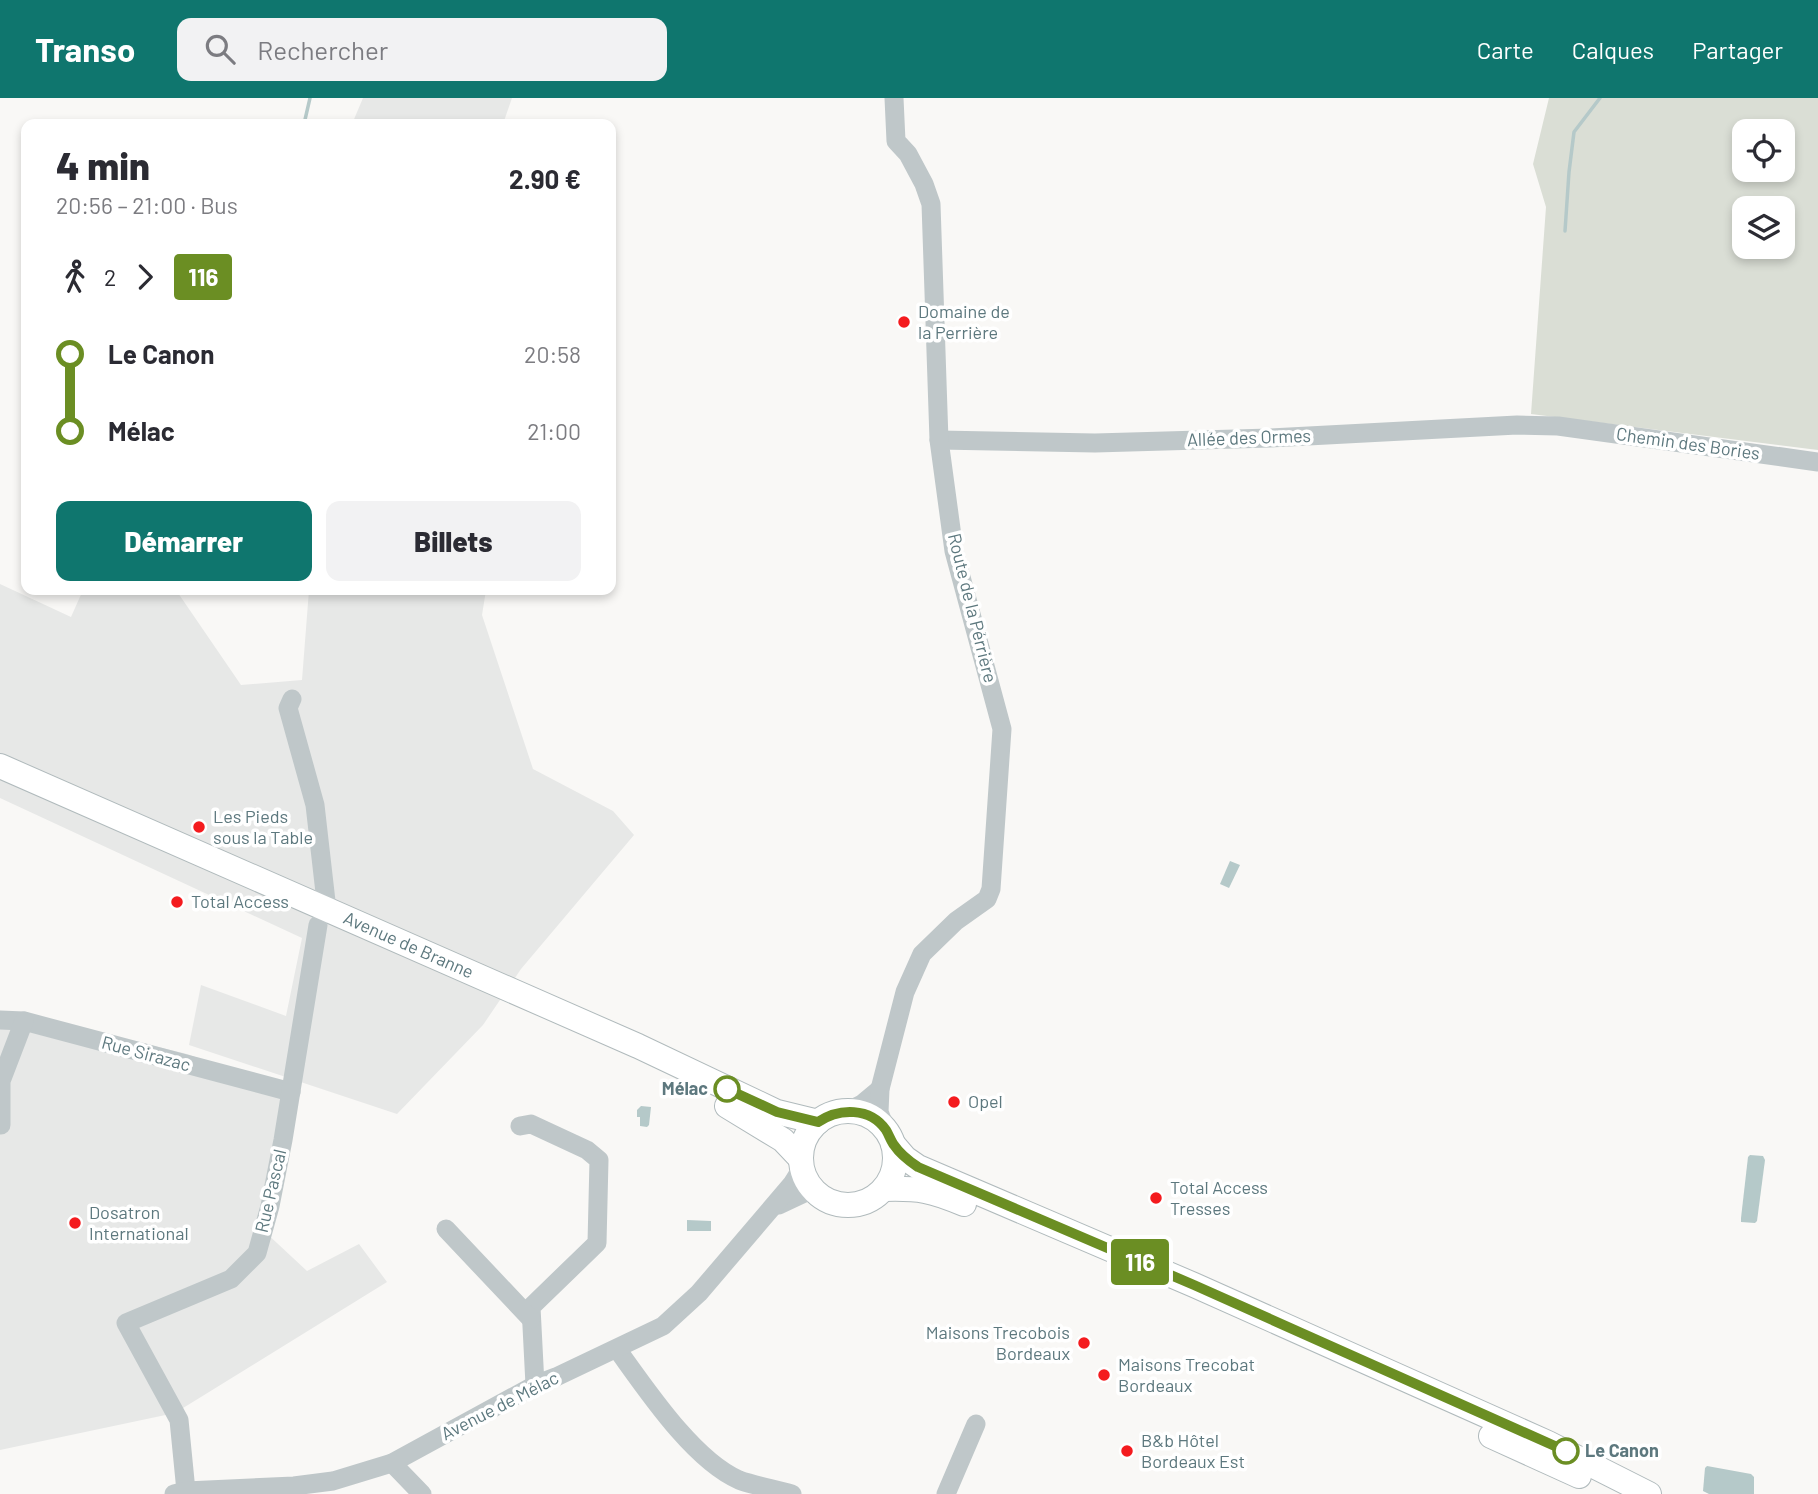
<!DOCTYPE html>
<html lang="fr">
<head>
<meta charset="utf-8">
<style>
	body { margin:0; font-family:Barlow,sans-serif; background:#f2f2f3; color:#2b2b33; height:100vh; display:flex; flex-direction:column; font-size:26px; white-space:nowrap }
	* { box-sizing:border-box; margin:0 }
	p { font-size:23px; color:#7c7c81 }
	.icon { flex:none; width:38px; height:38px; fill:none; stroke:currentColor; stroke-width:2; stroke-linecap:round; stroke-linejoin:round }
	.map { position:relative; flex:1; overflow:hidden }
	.panel { position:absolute; left:21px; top:21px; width:595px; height:476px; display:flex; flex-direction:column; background:#fff; border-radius:14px; box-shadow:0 4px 10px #0003 }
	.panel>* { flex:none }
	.badge { padding:0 14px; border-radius:5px; font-size:24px; line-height:46px }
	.buttons { position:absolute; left:1732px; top:21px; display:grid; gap:14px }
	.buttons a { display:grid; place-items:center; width:63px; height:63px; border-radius:14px; background:#fff; box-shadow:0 4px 10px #0003; font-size:35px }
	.map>.badge { position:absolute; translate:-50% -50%; box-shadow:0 0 0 4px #fff }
	.legs { display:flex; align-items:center; gap:10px; height:77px; padding:0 35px; font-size:23px }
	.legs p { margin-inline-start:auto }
	.head { display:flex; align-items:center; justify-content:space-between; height:119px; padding:0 35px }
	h1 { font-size:38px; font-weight:800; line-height:52px }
	.action { display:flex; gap:14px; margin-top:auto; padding:14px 35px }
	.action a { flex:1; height:80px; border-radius:14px; background:#0f766e; color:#fff; font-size:28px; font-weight:800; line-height:80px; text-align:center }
	.action a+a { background:#f2f2f3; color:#2b2b33 }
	ul { padding:0 35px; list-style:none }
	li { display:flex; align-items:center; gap:24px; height:77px; font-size:26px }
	li i { display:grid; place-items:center; width:10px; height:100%; margin:0 9px; background:currentColor }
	li i::after { content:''; width:18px; height:18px; margin:-9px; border:5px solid; border-radius:50%; background:#fff }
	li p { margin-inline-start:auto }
	li:first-child i { background:linear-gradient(#0000 50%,currentColor 0) }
	li:last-child i { background:linear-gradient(currentColor 50%,#0000 0) }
	header { display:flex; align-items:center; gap:42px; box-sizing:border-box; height:98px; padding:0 35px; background:#0f766e; color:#fff }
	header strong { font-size:33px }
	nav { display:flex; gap:38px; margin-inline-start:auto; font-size:24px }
	.search { width:490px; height:63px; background:#f2f2f3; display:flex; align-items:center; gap:18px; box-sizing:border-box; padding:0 24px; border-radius:14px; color:#7c7c81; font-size:26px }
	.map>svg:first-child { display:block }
	.built { fill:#e7e8e7 }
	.green { fill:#daded5; fill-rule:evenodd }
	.water { fill:#b5c9c9 }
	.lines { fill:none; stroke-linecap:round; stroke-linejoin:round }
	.stream { stroke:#b5c9c9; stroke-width:3.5 }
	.major-casing { stroke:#b0babc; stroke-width:26 }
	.minor { stroke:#bfc7c9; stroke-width:19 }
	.major { stroke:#fff; stroke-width:24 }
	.line-1-casing { stroke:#fff; stroke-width:16 }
	.line-1 { stroke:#6b8e23; stroke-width:10 }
	.poi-dot { fill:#f41b1e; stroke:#fff; stroke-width:2.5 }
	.stop-1-dot { fill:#fff; stroke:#6b8e23; stroke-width:3.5 }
	.labels { text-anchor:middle; stroke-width:7; stroke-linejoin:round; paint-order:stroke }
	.poi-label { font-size:18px; fill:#5d787e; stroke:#fff; text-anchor:start }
	.street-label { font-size:18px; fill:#5d787e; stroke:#fff }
	.stop-label { font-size:18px; font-weight:bold; fill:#5d787e; stroke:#fff; text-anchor:end }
</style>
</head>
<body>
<header>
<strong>Transo</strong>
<div class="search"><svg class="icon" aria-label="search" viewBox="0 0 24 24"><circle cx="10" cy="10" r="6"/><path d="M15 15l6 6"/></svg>Rechercher</div>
<nav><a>Carte</a><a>Calques</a><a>Partager</a></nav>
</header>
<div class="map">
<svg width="1818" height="1396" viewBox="0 0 1818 1396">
	<rect width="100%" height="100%" fill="#f9f8f6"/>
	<g class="built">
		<path d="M363 0H512L503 26H352Z"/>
		<path d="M0 486 71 519 83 492H176L241 587 302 582 309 492H486L482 517 533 671 613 713 634 737 521 871 483 927 397 1016 189 947 201 887 286 918 302 840 0 700Z"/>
		<path d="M0 914 31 918 187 956 291 994 263 1132 307 1173 359 1146 387 1184 175 1315 0 1352Z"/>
	</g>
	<path class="green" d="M1549 0H1818V352L1531 316 1546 109 1533 66ZM1745 33H1783V72H1745ZM1745 110H1783V149H1745Z"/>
	<g class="water">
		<path d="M1230 763 1240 767 1229 790 1220 786Z"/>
		<path d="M641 1008 651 1009 649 1027 647 1029 640 1028V1019H637V1012Z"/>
		<path d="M1750 1057 1763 1058 1765 1062 1757 1123 1755 1125 1741 1124V1120L1748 1059Z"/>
		<path d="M687 1122 711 1123V1133H687Z"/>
		<path d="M1707 1368 1751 1376 1754 1379V1396H1709L1703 1393 1705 1370Z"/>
	</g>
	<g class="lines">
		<g class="stream">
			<path d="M304 26 310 0"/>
			<path d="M1565 133 1569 74 1574 34 1600 0"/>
		</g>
		<g class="major-casing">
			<g id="major">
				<path id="s1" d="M0 668 638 948 777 1014 818 1024"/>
				<path d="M727 1008 783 1042 801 1061"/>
				<circle cx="848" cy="1060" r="47"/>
				<path d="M893 1046 905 1060 918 1069 1194 1187 1548 1345 1649 1396"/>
				<path d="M884 1091C919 1090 931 1092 964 1106"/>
				<path d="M1491 1338 1579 1378"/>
			</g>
		</g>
		<g class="minor">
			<path d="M939 342 1095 345 1270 340 1517 327 1558 328 1818 364"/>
			<path d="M292 601 288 610 315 707 327 812"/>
			<path d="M0 922 24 923 291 994"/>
			<path d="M848 1013 862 1006 880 991"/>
			<path d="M1 1027V983L24 923"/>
			<path d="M520 1028 531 1026 587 1052 599 1062 597 1145 531 1209 535 1287"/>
			<path d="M886 1032 879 1014 880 991 905 894 922 856 956 823 987 801 991 791 1002 631 954 453 939 342 931 106 924 86 908 56 896 43 894 0"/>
			<path d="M779 1107 813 1091"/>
			<path d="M446 1131 531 1221"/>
			<path d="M617 1251C646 1291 693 1362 739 1382 755 1388 775 1391 792 1396"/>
			<path d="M392 1365 422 1396"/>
			<path d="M186 1393 179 1322 126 1225 231 1181 257 1155 270 1108 283 1042 318 827"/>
			<path d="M174 1396 186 1393 294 1388 333 1383 392 1365 535 1287 556 1279 663 1228 699 1195 792 1086 802 1070"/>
			<path d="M946 1396 976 1326"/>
		</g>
		<use href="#major" class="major"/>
	</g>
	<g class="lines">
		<g class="line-1-casing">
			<path id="line-1" d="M727 991 777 1014 818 1024C839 1010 870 1009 886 1032 889 1037 891 1043 894 1047 900 1056 909 1063 918 1069L1194 1187 1566 1353"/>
		</g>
		<use href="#line-1" class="line-1"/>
	</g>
	<g class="poi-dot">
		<circle cx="904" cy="224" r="7"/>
		<circle cx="199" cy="729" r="7"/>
		<circle cx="177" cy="804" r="7"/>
		<circle cx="954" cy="1004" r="7"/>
		<circle cx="1156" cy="1100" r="7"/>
		<circle cx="75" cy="1125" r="7"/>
		<circle cx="1084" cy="1245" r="7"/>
		<circle cx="1104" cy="1277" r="7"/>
		<circle cx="1127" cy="1353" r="7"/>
	</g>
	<g class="stop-1-dot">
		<circle cx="727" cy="991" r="12"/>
		<circle cx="1566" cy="1353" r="12"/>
	</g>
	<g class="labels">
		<g class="poi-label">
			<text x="918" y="220">Domaine de<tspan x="918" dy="21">la Perrière</tspan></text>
			<text x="213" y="725">Les Pieds<tspan x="213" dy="21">sous la Table</tspan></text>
			<text x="191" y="810">Total Access</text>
			<text x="968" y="1010">Opel</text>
			<text x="1170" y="1096">Total Access<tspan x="1170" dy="21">Tresses</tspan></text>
			<text x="89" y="1121">Dosatron<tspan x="89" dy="21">International</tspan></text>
			<text x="1070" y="1241" text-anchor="end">Maisons Trecobois<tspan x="1070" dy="21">Bordeaux</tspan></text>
			<text x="1118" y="1273">Maisons Trecobat<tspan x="1118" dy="21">Bordeaux</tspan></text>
			<text x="1141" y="1349">B&amp;b Hôtel<tspan x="1141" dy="21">Bordeaux Est</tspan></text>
		</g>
		<g class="street-label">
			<text transform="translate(1249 340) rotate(-2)" y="6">Allée des Ormes</text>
			<text transform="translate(1688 346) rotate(8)" y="6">Chemin des Bories</text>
			<text transform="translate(972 510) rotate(76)" y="6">Route de la Pérrière</text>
			<text dy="6" stroke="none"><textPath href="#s1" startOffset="446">Avenue de Branne</textPath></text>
			<text transform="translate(146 956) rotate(15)" y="6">Rue Sirazac</text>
			<text transform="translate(271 1093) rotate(-77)" y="6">Rue Pascal</text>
			<text transform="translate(500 1308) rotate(-27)" y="6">Avenue de Mélac</text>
		</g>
		<g class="stop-label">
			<text x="708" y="997">Mélac</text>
			<text x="1585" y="1359" text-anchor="start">Le Canon</text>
		</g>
	</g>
</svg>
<div class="buttons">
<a><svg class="icon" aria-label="locate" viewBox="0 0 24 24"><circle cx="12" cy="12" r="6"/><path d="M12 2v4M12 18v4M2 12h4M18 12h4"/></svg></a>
<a><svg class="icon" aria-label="layers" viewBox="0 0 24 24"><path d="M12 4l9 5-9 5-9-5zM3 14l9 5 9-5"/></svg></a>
</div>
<b class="badge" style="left:1140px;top:1164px;background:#6b8e23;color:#fff">116</b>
<section class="panel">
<div class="head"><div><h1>4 min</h1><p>20:56 – 21:00 · Bus</p></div><b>2.90 €</b></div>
<div class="legs"><svg class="icon" aria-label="walk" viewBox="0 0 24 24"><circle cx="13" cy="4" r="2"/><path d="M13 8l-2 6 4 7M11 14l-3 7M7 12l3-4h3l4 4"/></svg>2<svg class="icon" aria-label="forward" viewBox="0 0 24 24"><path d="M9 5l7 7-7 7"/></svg><b class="badge" style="background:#6b8e23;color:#fff">116</b></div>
<ul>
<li><i style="color:#6b8e23"></i><b>Le Canon</b><p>20:58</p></li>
<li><i style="color:#6b8e23"></i><b>Mélac</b><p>21:00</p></li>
</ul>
<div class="action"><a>Démarrer</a><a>Billets</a></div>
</section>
</div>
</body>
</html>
